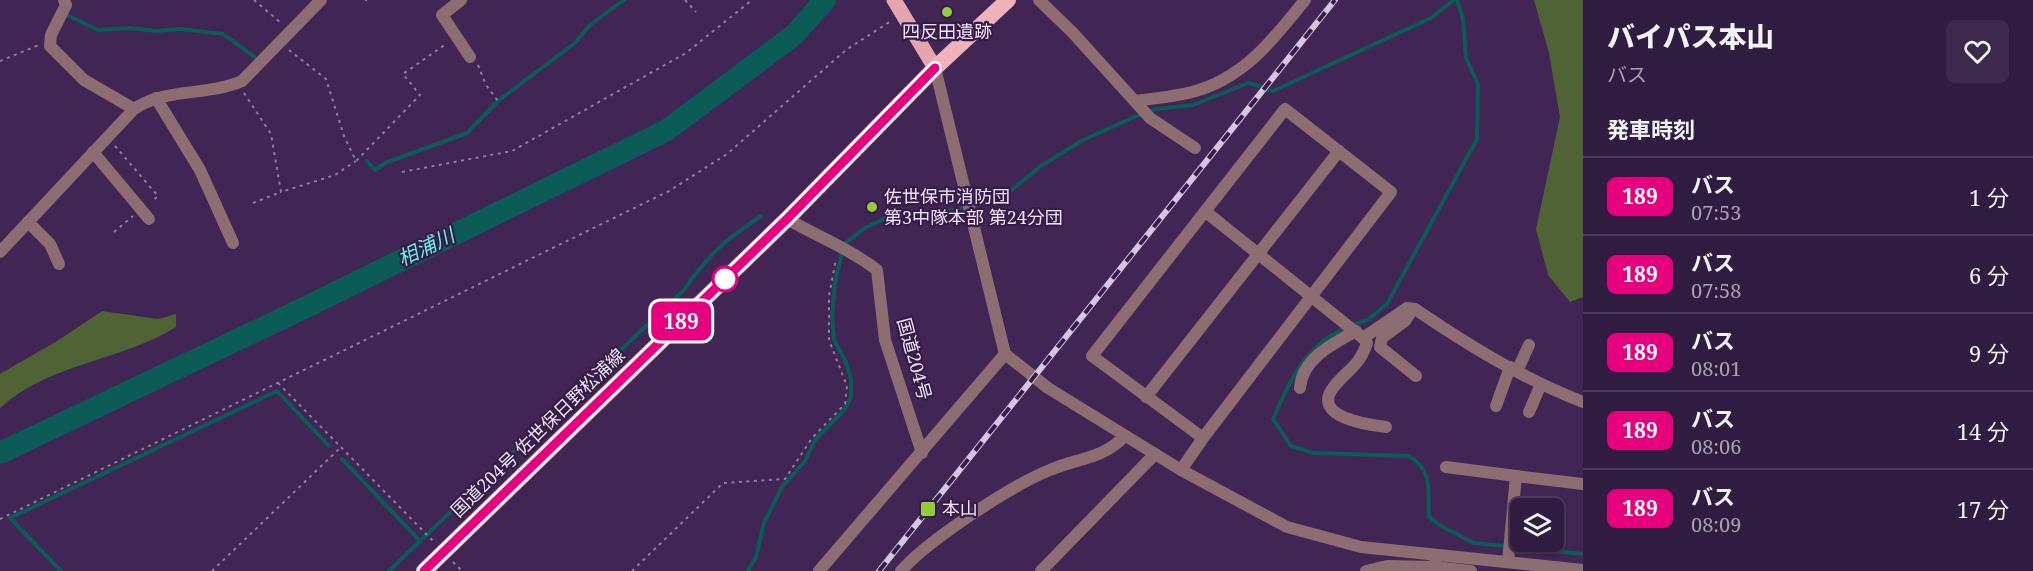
<!DOCTYPE html>
<html lang="ja">
<head>
<meta charset="utf-8">
<style>
	body { margin:0; font-family:"Noto Serif","Noto Sans JP",serif; background:#3c294b; color:#f1f3f6; height:100vh; display:flex; flex-direction:column; font-size:22px; white-space:nowrap }
	* { box-sizing:border-box; margin:0 }
	p { font-size:20px; color:#a8a1b1 }
	.icon { flex:none; width:33px; height:33px; fill:none; stroke:currentColor; stroke-width:2; stroke-linecap:round; stroke-linejoin:round }
	.map { position:relative; flex:1; overflow:hidden }
	.drawer { display:flex; flex-direction:column; background:#301c40; width:450px }
	.drawer>* { flex:none }
	.badge { padding:0 12px; border-radius:9px; font-size:21px; line-height:39px }
	.tools { position:absolute; left:1510px; top:498px; display:grid; gap:12px }
	.tools a { display:grid; place-items:center; width:54px; height:54px; border-radius:9px; background:#301c40; box-shadow:0 2px 4px #0004,0 0 0 2px #4b3a59; font-size:30px }
	.map>.badge { position:absolute; translate:-50% -50%; box-shadow:0 0 0 3px #fff }
	h2 { padding:0 24px; font-size:22px; line-height:54px }
	.round { display:grid; place-items:center; flex:none; width:63px; height:63px; border-radius:9px; background:#3c294b }
	.head { display:flex; align-items:center; justify-content:space-between; height:102px; padding:0 24px }
	h1 { font-size:28px; font-weight:800; line-height:45px }
	ul { padding:0; list-style:none }
	li { display:flex; align-items:center; gap:18px; height:78px; padding:0 24px; border-top:2px solid #4b3a59 }
	li div { flex:1 }
	li b { display:block; font-size:22px }
	li em { font-style:normal }
	li .badge { min-width:66px; font-weight:700; text-align:center }
	main { display:flex; flex:1; min-height:0 }
	.map>svg:first-child { display:block }
	.green { fill:#4f6335 }
	.lines { fill:none; stroke-linecap:round; stroke-linejoin:round }
	.stream { stroke:#0b5b57; stroke-width:4 }
	.river { stroke:#0b5b57; stroke-width:22 }
	.path { stroke:#917da2; stroke-width:2; stroke-dasharray:3 4.5; stroke-linecap:butt }
	.minor { stroke:#8c6d72; stroke-width:12 }
	.tertiary { stroke:#8c6d72; stroke-width:12 }
	.primary { stroke:#e4a5af; stroke-width:15 }
	.trunk { stroke:#f0b2bc; stroke-width:16 }
	.rail-casing { stroke:#d5c6e2; stroke-width:6 }
	.rail { stroke:#361b49; stroke-width:4; stroke-dasharray:11; stroke-linecap:butt }
	.line-casing { stroke:#fff; stroke-width:14 }
	.line { stroke:#e6007e; stroke-width:9 }
	.poi-dot { fill:#94cc3c; stroke:#361b49; stroke-width:2 }
	.stop-dot { fill:#fff; stroke:#e6007e; stroke-width:3 }
	.labels { text-anchor:middle; stroke-width:4.5; stroke-linejoin:round; paint-order:stroke }
	.poi-label { font-size:18px; fill:#f0e4fc; stroke:#361b49; text-anchor:start }
	.street-label { font-size:18px; fill:#f0e4fc; stroke:#361b49 }
	.water-label { font-size:20px; font-style:italic; fill:#69f0e5; stroke:#361b49 }
</style>
</head>
<body>
<main>
<div class="map">
<svg width="1583" height="571" viewBox="0 0 1583 571">
	<rect width="100%" height="100%" fill="#402555"/>
	<g class="green">
		<path d="M1534 0H1583V297L1570 302 1548 275 1536 229 1560 117 1549 53Z"/>
		<path d="M102 311 158 319 176 314V327C122 361 49 363 0 408V374L57 341Z"/>
	</g>
	<g class="lines">
		<g class="stream">
			<path d="M67 15 98 30 129 28 156 31 180 29 223 34 257 59"/>
			<path d="M1268 90 1273 91 1431 18 1454 0"/>
			<path d="M367 161 375 170 385 163 467 133 498 101 575 43 591 24 624 0"/>
			<path d="M1353 325 1369 319 1387 304 1477 139 1478 84 1466 58 1463 18 1457 0"/>
			<path d="M1346 328C1305 345 1290 381 1273 419L1291 446 1314 453 1409 456C1433 470 1428 491 1429 517L1441 526 1474 543 1583 554"/>
			<path d="M342 459 420 541 389 571"/>
			<path d="M420 541 684 290C708 255 725 240 761 216"/>
			<path d="M61 571 10 518 277 391 329 446"/>
			<path d="M748 571 756 557 764 523 782 487 805 461 815 440 845 409 851 397V379L845 360 834 340 832 317 835 283 844 244 865 228 899 212 939 213 980 204 1009 192 1041 166 1081 141 1132 118 1156 109 1193 105 1248 83 1260 86"/>
		</g>
		<path class="river" d="M0 453 304 308 667 130 794 35 825 0"/>
		<g class="path">
			<path d="M254 0 281 23"/>
			<path d="M366 0V1"/>
			<path d="M685 0 696 12"/>
			<path d="M289 50 326 79 344 136 356 161 420 95 403 74 446 44"/>
			<path d="M0 61 39 45"/>
			<path d="M478 65 486 85 498 101"/>
			<path d="M244 93 271 134 281 192 335 175 356 161"/>
			<path d="M115 146 158 196 151 202"/>
			<path d="M402 172 512 151 686 53 752 0"/>
			<path d="M253 203 281 192"/>
			<path d="M114 232 133 216"/>
			<path d="M278 383 433 541"/>
			<path d="M0 519 669 191 727 154 846 50 891 21"/>
			<path d="M453 562 462 571"/>
			<path d="M212 571 340 448"/>
			<path d="M632 571 723 483 785 479 812 438 845 404 847 386 829 340V296L836 259"/>
		</g>
		<g class="minor">
			<path d="M64 0 66 5 51 35 50 46 84 80 134 109"/>
			<path d="M461 0 442 15 470 57"/>
			<path d="M1039 0 1073 33 1150 118 1195 148"/>
			<path d="M156 98 200 170 233 243"/>
			<path d="M1136 101C1154 98 1174 97 1192 92 1243 79 1273 40 1305 0"/>
			<path d="M93 152 149 219"/>
			<path d="M1206 212 1363 338 1407 308 1415 309C1468 345 1523 379 1583 402"/>
			<path d="M787 219C817 236 850 249 877 270L885 340 922 453"/>
			<path d="M28 222 50 244 59 264"/>
			<path d="M0 252 134 109C164 88 208 96 242 81L321 0"/>
			<path d="M1413 309 1405 321 1382 338 1380 347 1416 376"/>
			<path d="M1363 338 1367 343C1358 369 1347 369 1333 388 1311 417 1369 425 1386 427"/>
			<path d="M1517 371 1529 345"/>
			<path d="M1300 388C1302 359 1332 344 1356 331"/>
			<path d="M1146 397 1339 151"/>
			<path d="M1496 406 1510 367"/>
			<path d="M1529 412 1541 384"/>
			<path d="M1446 467 1516 476"/>
			<path d="M1181 470 1203 438 1391 192 1285 109 1092 356 1203 438"/>
			<path d="M1508 562 1516 476 1583 484"/>
			<path d="M1435 567 1471 571"/>
			<path d="M901 571C927 541 1012 485 1050 470 1080 457 1101 460 1125 436"/>
			<path d="M1041 571 1155 454"/>
			<path d="M1366 571 1387 566 1435 567 1436 555"/>
		</g>
		<g class="tertiary">
			<path d="M935 68 1005 354 1048 388 1181 470 1287 527 1361 547 1583 570"/>
			<path d="M819 571 1005 354"/>
		</g>
		<path class="primary" d="M894 0 935 68"/>
		<path class="trunk" d="M424 571 787 219 935 68 1008 0"/>
		<g class="rail-casing">
			<path id="rail" d="M879 571 1335 0"/>
		</g>
		<use href="#rail" class="rail"/>
	</g>
	<g class="lines">
		<g class="line-casing">
			<path id="line" d="M424 571 787 219 935 68"/>
		</g>
		<use href="#line" class="line"/>
	</g>
	<g class="poi-dot">
		<circle cx="947" cy="12" r="6"/>
		<circle cx="872" cy="207" r="6"/>
		<rect x="920" y="501" width="16" height="16" rx="3"/>
	</g>
	<circle class="stop-dot" cx="725" cy="279" r="12"/>
	<g class="labels">
		<g class="poi-label">
			<text x="947" y="38" text-anchor="middle">四反田遺跡</text>
			<text x="884" y="203">佐世保市消防団<tspan x="884" dy="21">第3中隊本部 第24分団</tspan></text>
			<text x="942" y="515">本山</text>
		</g>
		<g class="street-label">
			<text transform="translate(914 359) rotate(75)" y="6">国道204号</text>
			<text transform="translate(538 433) rotate(-44)" y="6">国道204号 佐世保日野松浦線</text>
		</g>
		<g class="water-label">
			<text transform="translate(426 247) rotate(-26)" y="7">相浦川</text>
		</g>
	</g>
</svg>
<div class="tools">
<a><svg class="icon" aria-label="layers" viewBox="0 0 24 24"><path d="M12 4l9 5-9 5-9-5zM3 14l9 5 9-5"/></svg></a>
</div>
<b class="badge" style="left:681px;top:321px;background:#e6007e;color:#fff">189</b>
</div>
<section class="drawer">
<div class="head"><div><h1>バイパス本山</h1><p>バス</p></div><a class="round"><svg class="icon" aria-label="heart" viewBox="0 0 24 24"><path d="M12 20l-8-8c-3-5 5-10 8-4 3-6 11-1 8 4z"/></svg></a></div>
<h2>発車時刻</h2>
<ul>
<li><span class="badge" style="background:#e6007e;color:#fff">189</span><div><b>バス</b><p>07:53</p></div><em>1 分</em></li>
<li><span class="badge" style="background:#e6007e;color:#fff">189</span><div><b>バス</b><p>07:58</p></div><em>6 分</em></li>
<li><span class="badge" style="background:#e6007e;color:#fff">189</span><div><b>バス</b><p>08:01</p></div><em>9 分</em></li>
<li><span class="badge" style="background:#e6007e;color:#fff">189</span><div><b>バス</b><p>08:06</p></div><em>14 分</em></li>
<li><span class="badge" style="background:#e6007e;color:#fff">189</span><div><b>バス</b><p>08:09</p></div><em>17 分</em></li>
</ul>
</section>
</main>
</body>
</html>
